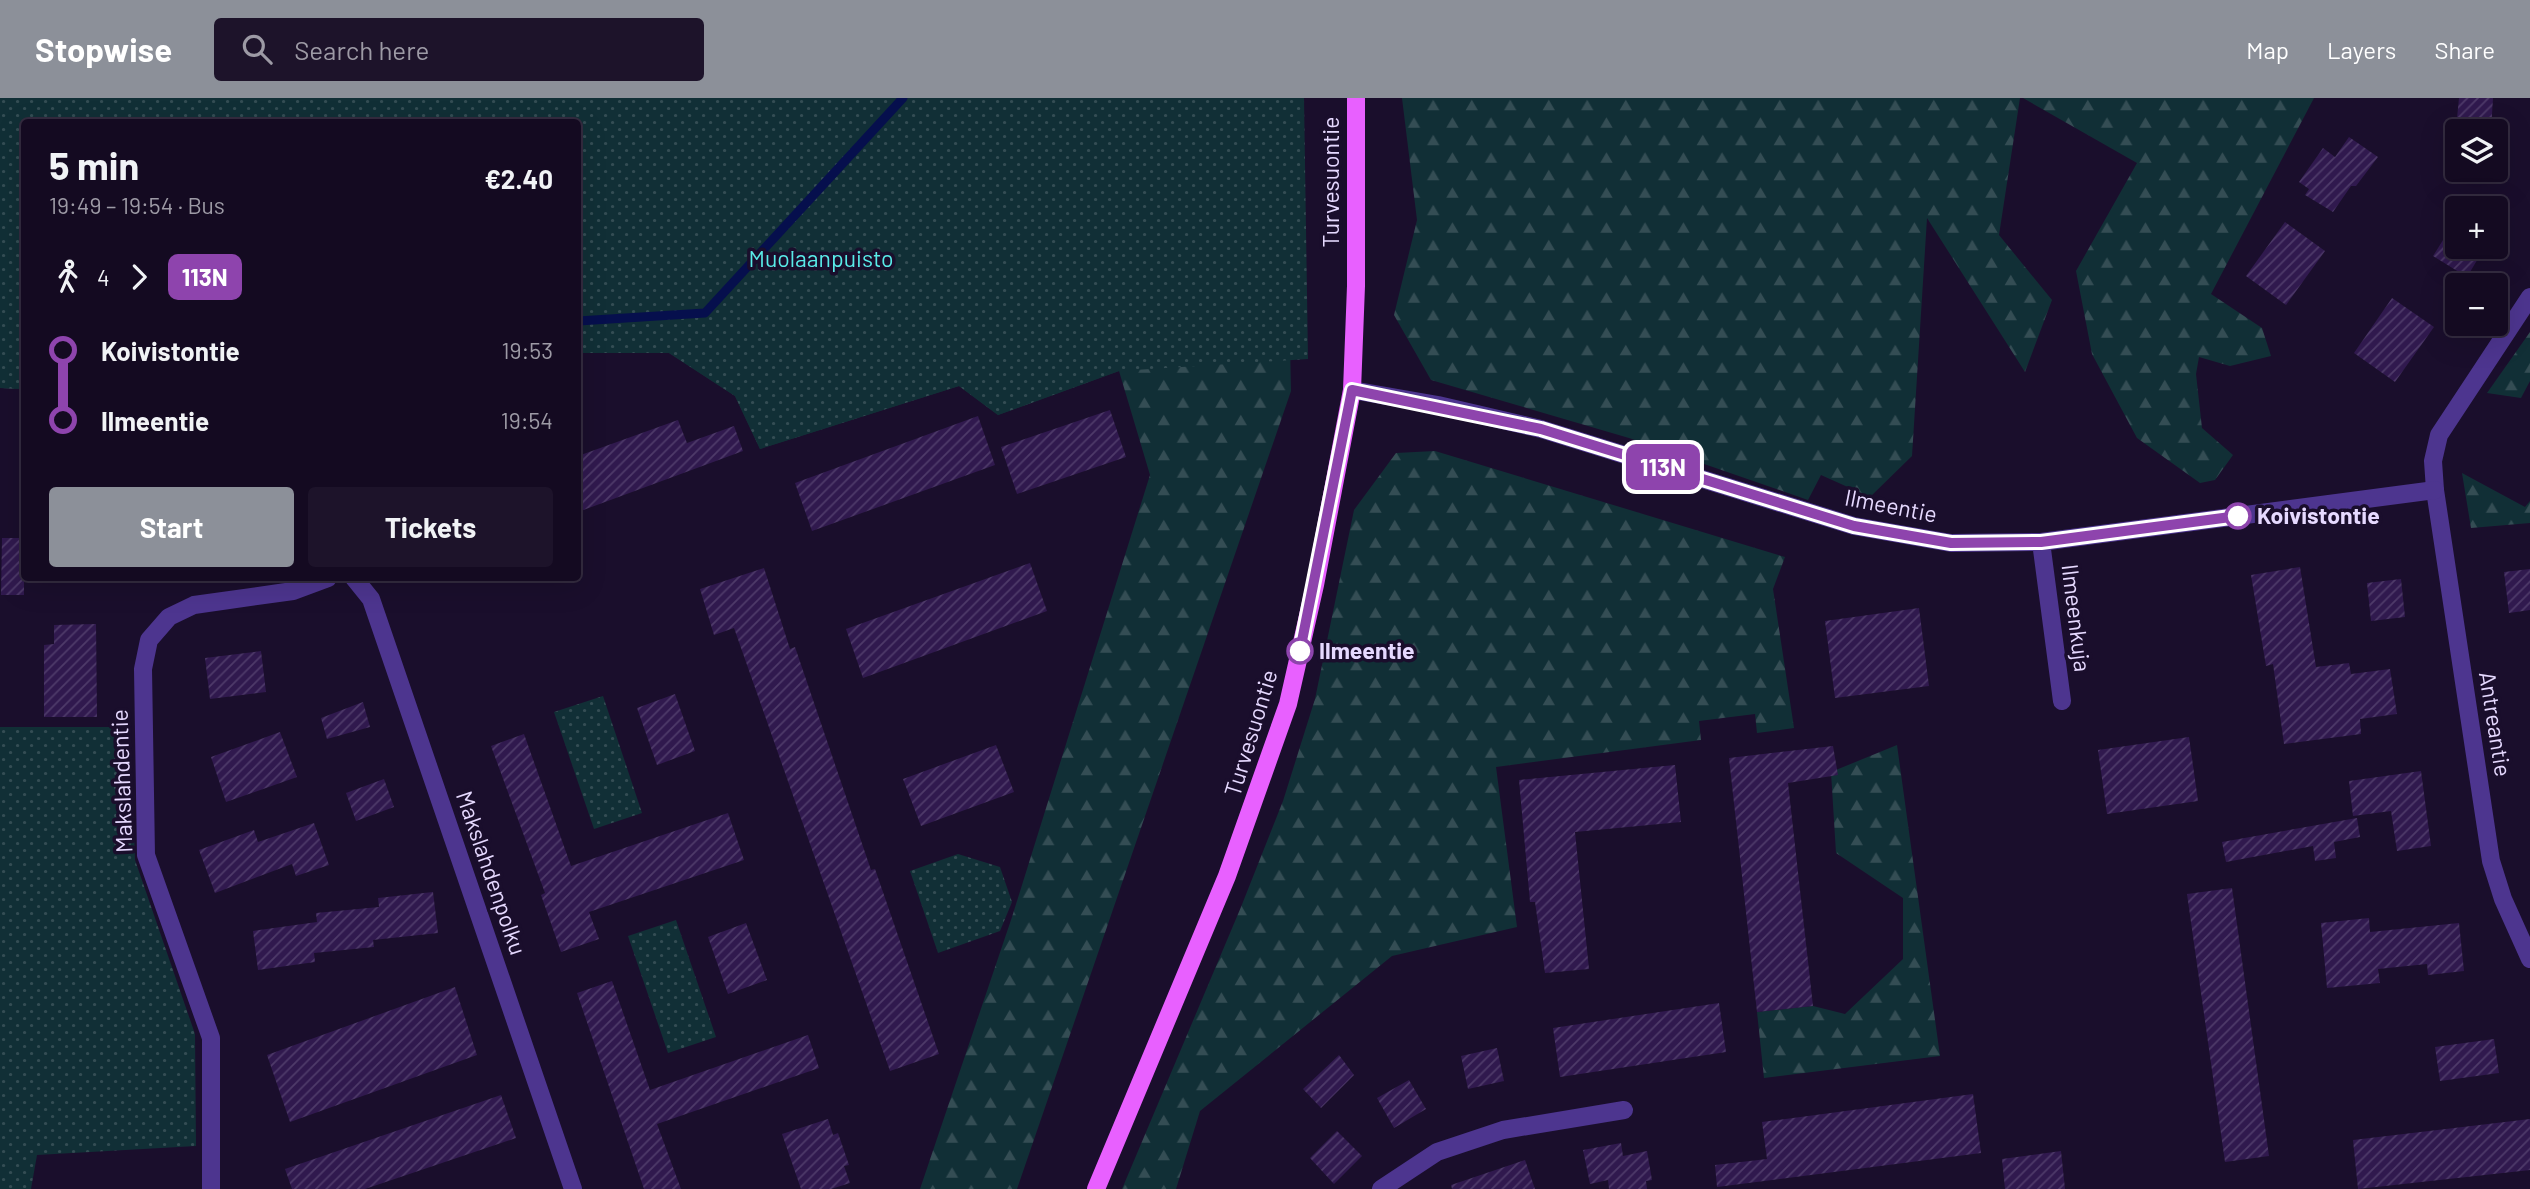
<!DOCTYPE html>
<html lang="en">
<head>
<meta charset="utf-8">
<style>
	body { margin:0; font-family:Barlow,sans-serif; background:#1d132a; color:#f1f3f6; height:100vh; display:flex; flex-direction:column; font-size:26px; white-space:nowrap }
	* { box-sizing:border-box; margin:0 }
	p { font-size:23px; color:#9d9aa5 }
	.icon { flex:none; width:38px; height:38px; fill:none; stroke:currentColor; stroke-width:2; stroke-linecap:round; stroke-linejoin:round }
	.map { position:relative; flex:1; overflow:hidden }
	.details { position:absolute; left:21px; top:21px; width:560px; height:462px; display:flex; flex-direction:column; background:#140a21; border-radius:7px; box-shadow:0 7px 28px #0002,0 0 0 2px #332b3f }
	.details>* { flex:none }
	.badge { padding:0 14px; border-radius:10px; font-size:24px; line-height:46px }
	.controls { position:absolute; left:2445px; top:21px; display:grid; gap:14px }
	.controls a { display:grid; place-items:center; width:63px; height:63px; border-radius:7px; background:#140a21; box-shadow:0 7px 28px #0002,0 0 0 2px #332b3f; font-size:35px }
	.map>.badge { position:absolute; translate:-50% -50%; box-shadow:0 0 0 4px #fff }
	.legs { display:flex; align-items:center; gap:10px; height:77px; padding:0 28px; font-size:23px }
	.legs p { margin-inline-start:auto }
	.summary { display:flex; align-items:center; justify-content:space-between; height:119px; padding:0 28px }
	h1 { font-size:38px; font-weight:700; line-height:52px }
	.action { display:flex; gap:14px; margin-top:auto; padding:14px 28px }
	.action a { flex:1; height:80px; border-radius:7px; background:#8c9099; color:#fff; font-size:28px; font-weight:700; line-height:80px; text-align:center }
	.action a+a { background:#1d132a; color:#f1f3f6 }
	ul { padding:0 28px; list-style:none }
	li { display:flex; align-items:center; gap:24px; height:70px; font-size:26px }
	li i { display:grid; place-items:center; width:10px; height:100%; margin:0 9px; background:currentColor }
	li i::after { content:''; width:18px; height:18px; margin:-9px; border:5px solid; border-radius:50%; background:#140a21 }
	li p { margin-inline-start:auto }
	li:first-child i { background:linear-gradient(#0000 50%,currentColor 0) }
	li:last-child i { background:linear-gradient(currentColor 50%,#0000 0) }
	header { display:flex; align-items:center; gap:42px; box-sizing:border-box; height:98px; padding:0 35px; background:#8c9099; color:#fff }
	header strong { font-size:33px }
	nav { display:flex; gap:38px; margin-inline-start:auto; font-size:24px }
	.search { width:490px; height:63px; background:#1d132a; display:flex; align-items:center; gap:18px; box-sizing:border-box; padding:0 24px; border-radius:7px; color:#9d9aa5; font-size:26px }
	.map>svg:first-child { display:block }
	.forest { fill:url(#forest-firs) }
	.park { fill:url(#park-dots) }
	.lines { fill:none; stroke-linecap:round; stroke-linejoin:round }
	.stream { stroke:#060f4d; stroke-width:9 }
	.building { fill:url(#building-hatch) }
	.minor { stroke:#4d358f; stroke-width:18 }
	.primary { stroke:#e860ff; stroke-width:18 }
	.line-1-casing { stroke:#fff; stroke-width:16 }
	.line-1 { stroke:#8e44ad; stroke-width:10 }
	.stop-1-dot { fill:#fff; stroke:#8e44ad; stroke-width:3.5 }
	.labels { text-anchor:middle; stroke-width:7; stroke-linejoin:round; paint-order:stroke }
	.street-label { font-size:23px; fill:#e6d9ff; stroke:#1a0e2c }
	.park-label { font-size:23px; fill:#59ebe8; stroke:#1a0e2c }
	.stop-label { font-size:23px; font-weight:bold; fill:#e6d9ff; stroke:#1a0e2c; text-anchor:start }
</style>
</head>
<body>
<header>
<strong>Stopwise</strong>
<div class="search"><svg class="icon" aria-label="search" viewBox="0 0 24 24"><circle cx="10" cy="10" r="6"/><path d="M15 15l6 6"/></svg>Search here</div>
<nav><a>Map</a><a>Layers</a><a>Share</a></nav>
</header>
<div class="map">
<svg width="2530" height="1091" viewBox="0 0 2530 1091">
	<defs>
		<pattern id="forest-firs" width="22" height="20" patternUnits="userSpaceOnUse" patternTransform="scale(1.75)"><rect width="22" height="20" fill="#112f36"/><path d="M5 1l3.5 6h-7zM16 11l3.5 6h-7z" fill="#344d54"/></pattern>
		<pattern id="park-dots" width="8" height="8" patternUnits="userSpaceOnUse" patternTransform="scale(1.75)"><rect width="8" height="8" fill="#112f36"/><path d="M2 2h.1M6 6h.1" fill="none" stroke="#344d54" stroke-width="1.8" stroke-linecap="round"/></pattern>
		<pattern id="building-hatch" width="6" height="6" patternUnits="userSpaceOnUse" patternTransform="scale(1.75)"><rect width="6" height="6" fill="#30194e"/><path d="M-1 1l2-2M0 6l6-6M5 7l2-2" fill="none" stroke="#4e3a69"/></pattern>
	</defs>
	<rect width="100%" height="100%" fill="#1a0e2c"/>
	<g class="forest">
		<path d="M0 0H1285L1291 293 1017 1091H920L1012 819 1150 377 1119 273 998 317 959 288 760 351 735 298 669 255H578V24H24V291L0 290Z"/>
		<path d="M1402 0H2020L1999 137 2052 202 2025 274 1927 120 1912 358 1870 399 1821 377 1808 402 1629 340 1431 282 1394 217 1417 122Z"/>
		<path d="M2023 0H2314L2211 196 2262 230 2271 258 2230 268 2199 259 2196 276 2202 330 2233 357 2215 382 2200 385 2137 340 2092 256 2076 173 2137 65Z"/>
		<path d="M2530 234V283L2521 300 2487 295Z"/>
		<path d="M1435 353 1785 459 1773 491 1794 630 1757 635 1755 616 1699 623 1701 642 1496 669 1517 829 1392 858 1200 1013 1176 1091H1122L1241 809 1283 703 1315 601 1354 412 1396 355Z"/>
		<path d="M2462 375 2525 409 2530 403V425L2471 430Z"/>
		<path d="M1897 647 1940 958 1764 980 1757 914 1813 908 1845 916 1903 861V800L1836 755 1831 674Z"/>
	</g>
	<g class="park">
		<path d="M0 0H1304L1308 261 1119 273 998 317 959 288 760 351 735 298 669 255H578V24H24V291L0 290Z"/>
		<path d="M603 598 642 715 594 731 554 614Z"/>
		<path d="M0 629H130L135 762 195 936 196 1048 37 1057 31 1091H0Z"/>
		<path d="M958 756 1000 769 1012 804 1000 833 938 855 910 773Z"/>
		<path d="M676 822 716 939 668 955 628 838Z"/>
	</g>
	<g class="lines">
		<path class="stream" d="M578 223 705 215 903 0"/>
	</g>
	<g class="building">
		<path d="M2459 0H2493L2491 33H2457V61H2453Z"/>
		<path d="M2349 39 2378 59 2356 88H2351L2333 114 2305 97 2309 91 2299 84 2323 50 2335 59Z"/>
		<path d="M2455 123 2457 149H2485L2467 179 2433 158Z"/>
		<path d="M2285 124 2325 153 2286 207 2246 178Z"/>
		<path d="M2392 200 2434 229 2395 284 2354 255Z"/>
		<path d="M1110 312 1126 359 1017 396 1001 349Z"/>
		<path d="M978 318 995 367 812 433 795 385Z"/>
		<path d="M678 322 687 345 734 328 743 353 578 414V358Z"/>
		<path d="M2 440H24V497H1Z"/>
		<path d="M1030 465 1047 513 863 580 846 531Z"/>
		<path d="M2300 469 2316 569 2349 565 2351 576 2390 571 2397 616 2360 621 2361 636 2284 646 2273 566 2266 568 2251 477Z"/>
		<path d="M764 470 790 551 795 549 871 772 875 771 939 956 890 973 734 530 714 537 700 491Z"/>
		<path d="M2530 471V512L2509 515 2504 474Z"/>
		<path d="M2401 481 2405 519 2371 523 2367 485Z"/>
		<path d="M1919 510 1929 588 1835 600 1825 523Z"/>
		<path d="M96 526 97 619H44V547L54 546V527Z"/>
		<path d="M261 553 266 594 210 601 205 560Z"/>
		<path d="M675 596 695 653 657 667 637 610Z"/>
		<path d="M363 604 370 629 327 641 321 620Z"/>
		<path d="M280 634 297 679 226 704 211 659Z"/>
		<path d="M524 636 571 768 728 715 744 762 589 814 599 841 561 854 541 797 545 795 491 648Z"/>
		<path d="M2189 639 2198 703 2107 716 2098 652Z"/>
		<path d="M996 647 1014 694 921 728 903 681Z"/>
		<path d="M1833 648 1838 677 1788 685 1813 908 1757 914 1729 660Z"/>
		<path d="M1675 667 1681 724 1575 734 1589 871 1545 875 1535 804H1530L1519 682Z"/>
		<path d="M2421 673 2431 748 2397 753 2391 713 2353 718 2349 683Z"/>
		<path d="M384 681 394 709 356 723 346 695Z"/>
		<path d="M2357 720 2360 739 2334 744 2336 760 2315 763 2313 748 2226 764 2222 744Z"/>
		<path d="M314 725 329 767 296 778 292 766 215 795 199 752 254 732 258 744Z"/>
		<path d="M2232 790 2269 1058 2225 1064 2187 796Z"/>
		<path d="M433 794 438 835 373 842 374 849 314 855 315 864 258 872 253 833 317 824 316 815 379 809 378 800Z"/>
		<path d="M2369 820 2370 834 2459 825 2464 873 2428 877 2427 866 2378 871 2380 885 2327 890 2321 825Z"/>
		<path d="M746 825 767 882 728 896 708 839Z"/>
		<path d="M612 883 650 992 808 937 819 970 657 1026 681 1091H644L577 895Z"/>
		<path d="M455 889 477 957 290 1024 267 957Z"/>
		<path d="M1719 905 1726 954 1560 979 1553 930Z"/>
		<path d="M2494 941 2499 975 2440 983 2435 949Z"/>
		<path d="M1497 950 1504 983 1468 991 1461 958Z"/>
		<path d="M1339 957 1354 977 1321 1010 1303 991Z"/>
		<path d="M1409 982 1426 1011 1394 1030 1377 1000Z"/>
		<path d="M1973 996 1981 1055 1717 1089 1715 1067 1767 1061 1762 1024Z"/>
		<path d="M501 997 516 1040 365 1091H292L285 1071Z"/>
		<path d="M828 1021 833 1037 838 1035 849 1067 844 1068 850 1085 831 1091H801L782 1036Z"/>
		<path d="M2530 1021V1072L2358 1091 2353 1042Z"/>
		<path d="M1337 1033 1362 1058 1334 1086 1310 1060Z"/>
		<path d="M1621 1045 1623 1058 1647 1053 1652 1082 1646 1083 1647 1091H1609L1608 1082 1590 1086 1583 1052Z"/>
		<path d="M2061 1053 2065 1091H2005L2002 1061Z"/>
		<path d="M1525 1062 1535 1091H1452L1451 1087Z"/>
	</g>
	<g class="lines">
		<g class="minor">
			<path d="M2530 199 2439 337 2433 363 2435 392 2491 763 2503 801 2530 861"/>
			<path d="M1352 292 1438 307 1541 331 1854 428 1951 445 2041 444 2435 392"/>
			<path d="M2041 444 2062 603"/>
			<path d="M354 480 371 501 573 1091"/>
			<path d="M211 1091V940L146 757 143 571 149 542 169 519 194 507 293 493 328 480"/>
			<path d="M1381 1091 1437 1054 1503 1032 1624 1012"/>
		</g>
		<path class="primary" d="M1096 1091 1227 778 1288 606 1315 487 1352 292 1356 188V0"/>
	</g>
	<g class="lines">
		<g class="line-1-casing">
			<path id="line-1" d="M1300 553 1352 292 1541 331 1854 428 1951 445 2041 444 2238 418"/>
		</g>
		<use href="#line-1" class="line-1"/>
	</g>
	<g class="stop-1-dot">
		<circle cx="2238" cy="418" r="12"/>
		<circle cx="1300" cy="553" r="12"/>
	</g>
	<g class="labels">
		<g class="street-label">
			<text transform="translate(1331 84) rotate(-90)" y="8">Turvesuontie</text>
			<text transform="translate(1891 408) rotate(11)" y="8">Ilmeentie</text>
			<text transform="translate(2076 520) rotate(83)" y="8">Ilmeenkuja</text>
			<text transform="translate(2495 626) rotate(81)" y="8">Antreantie</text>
			<text transform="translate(1251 635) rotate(-73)" y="8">Turvesuontie</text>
			<text transform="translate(122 683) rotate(-92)" y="8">Makslahdentie</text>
			<text transform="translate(491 775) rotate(71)" y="8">Makslahdenpolku</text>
		</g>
		<g class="park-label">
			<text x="821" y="169">Muolaanpuisto</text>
		</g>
		<g class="stop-label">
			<text x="2257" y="426">Koivistontie</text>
			<text x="1319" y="561">Ilmeentie</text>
		</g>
	</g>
</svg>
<div class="controls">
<a><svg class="icon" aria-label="layers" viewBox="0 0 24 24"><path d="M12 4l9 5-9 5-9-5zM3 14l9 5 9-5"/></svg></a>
<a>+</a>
<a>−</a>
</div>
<b class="badge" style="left:1663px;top:369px;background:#8e44ad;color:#fff">113N</b>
<section class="details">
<div class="summary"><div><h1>5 min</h1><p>19:49 – 19:54 · Bus</p></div><b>€2.40</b></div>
<div class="legs"><svg class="icon" aria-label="walk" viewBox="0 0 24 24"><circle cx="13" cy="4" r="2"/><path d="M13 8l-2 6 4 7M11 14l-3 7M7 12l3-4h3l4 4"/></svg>4<svg class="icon" aria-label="forward" viewBox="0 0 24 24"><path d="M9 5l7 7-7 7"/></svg><b class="badge" style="background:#8e44ad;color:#fff">113N</b></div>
<ul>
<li><i style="color:#8e44ad"></i><b>Koivistontie</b><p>19:53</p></li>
<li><i style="color:#8e44ad"></i><b>Ilmeentie</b><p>19:54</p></li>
</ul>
<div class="action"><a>Start</a><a>Tickets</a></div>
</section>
</div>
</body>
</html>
